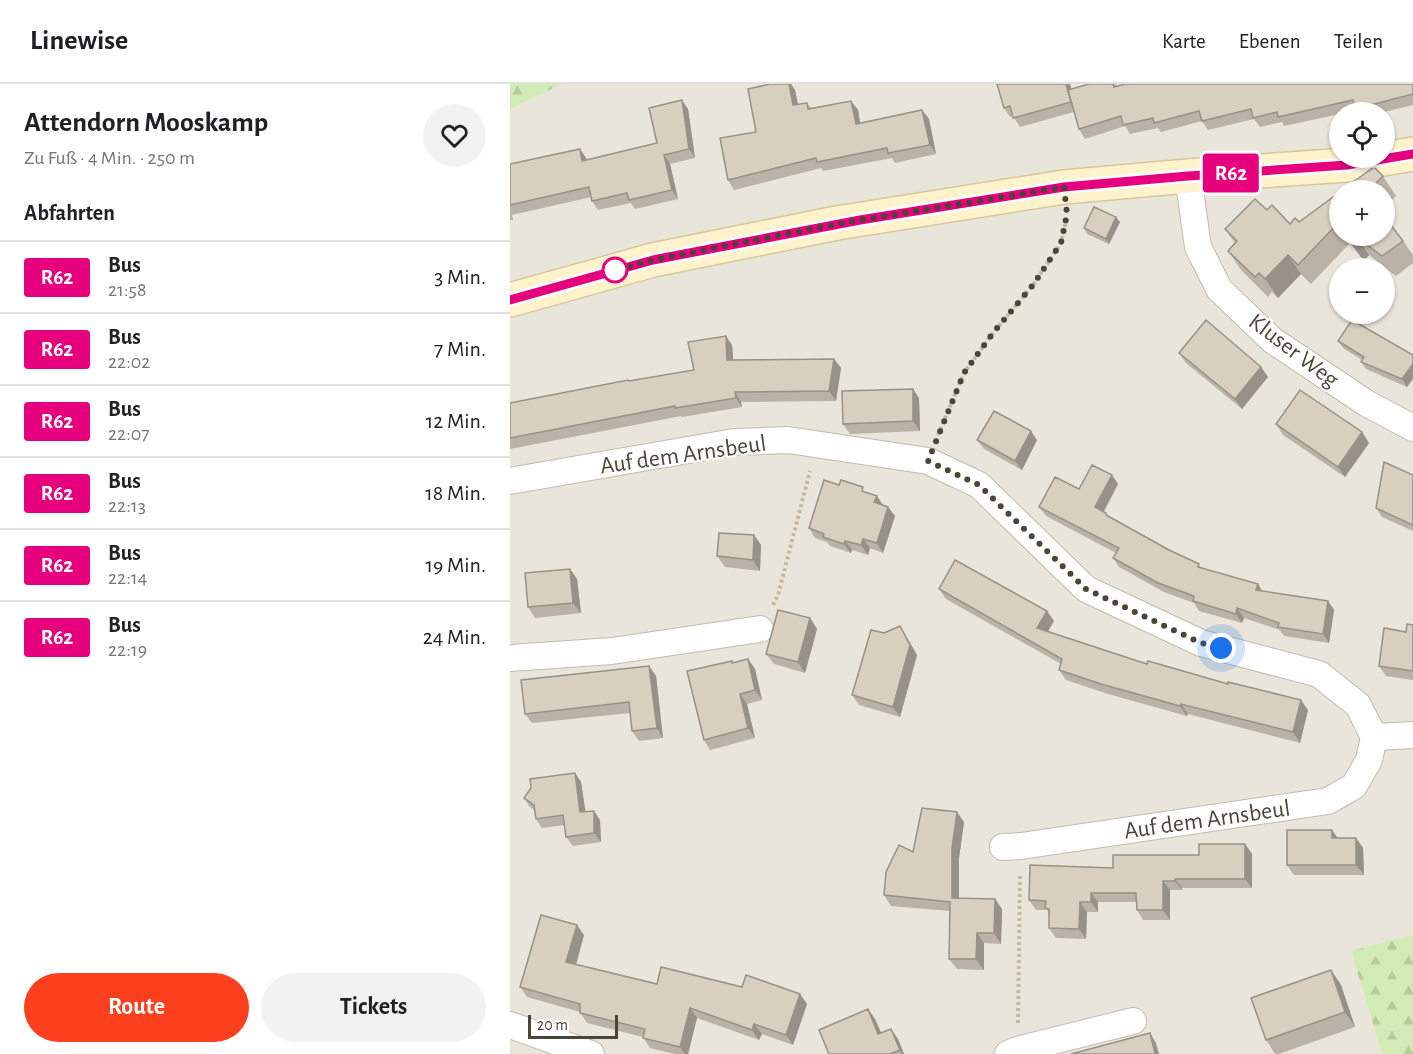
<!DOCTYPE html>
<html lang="de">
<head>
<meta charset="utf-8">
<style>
	body { margin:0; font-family:"Alegreya Sans",sans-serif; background:#f2f2f2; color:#202124; height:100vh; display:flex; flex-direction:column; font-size:22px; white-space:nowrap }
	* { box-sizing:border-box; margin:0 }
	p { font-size:20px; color:#757577 }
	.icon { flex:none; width:33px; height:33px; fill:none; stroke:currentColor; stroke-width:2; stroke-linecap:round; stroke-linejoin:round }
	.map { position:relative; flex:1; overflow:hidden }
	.side { display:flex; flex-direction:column; background:#fff; width:510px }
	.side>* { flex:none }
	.badge { padding:0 12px; border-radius:4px; font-size:21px; line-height:39px }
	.controls { position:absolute; left:819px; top:18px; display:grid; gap:12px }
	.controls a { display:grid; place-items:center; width:66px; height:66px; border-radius:50%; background:#fff; box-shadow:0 2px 4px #0004; font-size:30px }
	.scale { position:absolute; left:18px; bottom:15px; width:90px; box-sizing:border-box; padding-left:6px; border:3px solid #4b4439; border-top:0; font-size:16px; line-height:21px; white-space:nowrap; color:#4b4439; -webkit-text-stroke:4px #fff; paint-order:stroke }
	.you { position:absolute; width:30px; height:30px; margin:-15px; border:4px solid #fff; border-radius:50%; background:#1a73e8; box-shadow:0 0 0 9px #1a73e833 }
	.map>.badge { position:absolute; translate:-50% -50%; box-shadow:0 0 0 3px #fff }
	h2 { padding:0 24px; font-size:22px; line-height:54px }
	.round { display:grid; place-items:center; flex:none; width:63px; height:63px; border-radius:32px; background:#f2f2f2 }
	.summary { display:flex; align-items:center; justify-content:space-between; height:102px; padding:0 24px }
	h1 { font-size:28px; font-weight:700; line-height:45px }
	.cta { display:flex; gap:12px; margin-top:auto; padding:12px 24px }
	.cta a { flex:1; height:69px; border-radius:36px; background:#fc3f1d; color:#fff; font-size:24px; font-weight:700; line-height:69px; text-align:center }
	.cta a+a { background:#f2f2f2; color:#202124 }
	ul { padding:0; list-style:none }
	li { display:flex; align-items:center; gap:18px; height:72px; padding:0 24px; border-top:2px solid #e0e0e0 }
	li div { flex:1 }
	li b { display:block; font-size:22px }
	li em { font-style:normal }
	li .badge { min-width:66px; font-weight:700; text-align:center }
	header { display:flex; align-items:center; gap:36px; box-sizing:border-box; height:84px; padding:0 30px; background:#fff; border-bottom:2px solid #e0e0e0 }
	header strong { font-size:28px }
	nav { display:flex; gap:33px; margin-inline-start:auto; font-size:21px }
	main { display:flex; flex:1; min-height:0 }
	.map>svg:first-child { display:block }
	.residential { fill:#eae5da; fill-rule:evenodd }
	.forest { fill:url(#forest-firs) }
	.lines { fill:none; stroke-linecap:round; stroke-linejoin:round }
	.street-casing { stroke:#c2bbae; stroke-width:28 }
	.secondary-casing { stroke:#d6c79b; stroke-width:36 }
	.path { stroke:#c4b79f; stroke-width:4; stroke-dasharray:3 3; stroke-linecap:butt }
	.street { stroke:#fff; stroke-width:26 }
	.secondary { stroke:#fff3cd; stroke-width:33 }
	.wall { fill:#bab2a6 }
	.shaded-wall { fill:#979187 }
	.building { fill:#d8cfc1; stroke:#979187; stroke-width:1.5 }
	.line-casing { stroke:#fff; stroke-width:14 }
	.line { stroke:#e6007e; stroke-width:9 }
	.walk { stroke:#4b4439; stroke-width:6; stroke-dasharray:0 10.8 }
	.stop-dot { fill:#fff; stroke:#e6007e; stroke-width:3 }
	.labels { text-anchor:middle; stroke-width:4.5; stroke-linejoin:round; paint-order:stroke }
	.street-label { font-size:24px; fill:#4b4439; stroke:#fff }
</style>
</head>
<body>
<header>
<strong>Linewise</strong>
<nav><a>Karte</a><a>Ebenen</a><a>Teilen</a></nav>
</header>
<main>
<section class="side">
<div class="summary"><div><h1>Attendorn Mooskamp</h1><p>Zu Fuß · 4 Min. · 250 m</p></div><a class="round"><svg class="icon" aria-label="heart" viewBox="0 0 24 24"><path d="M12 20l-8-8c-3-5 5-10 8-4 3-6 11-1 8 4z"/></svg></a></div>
<h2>Abfahrten</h2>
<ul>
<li><span class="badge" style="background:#e6007e;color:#fff">R62</span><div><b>Bus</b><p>21:58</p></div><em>3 Min.</em></li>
<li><span class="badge" style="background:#e6007e;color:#fff">R62</span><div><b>Bus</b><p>22:02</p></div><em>7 Min.</em></li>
<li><span class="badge" style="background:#e6007e;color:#fff">R62</span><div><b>Bus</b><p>22:07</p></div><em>12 Min.</em></li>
<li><span class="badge" style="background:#e6007e;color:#fff">R62</span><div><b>Bus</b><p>22:13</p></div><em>18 Min.</em></li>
<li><span class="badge" style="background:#e6007e;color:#fff">R62</span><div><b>Bus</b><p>22:14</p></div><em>19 Min.</em></li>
<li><span class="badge" style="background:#e6007e;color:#fff">R62</span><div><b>Bus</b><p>22:19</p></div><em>24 Min.</em></li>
</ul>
<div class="cta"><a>Route</a><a>Tickets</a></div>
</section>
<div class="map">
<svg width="903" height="970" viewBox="0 0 903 970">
	<defs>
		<pattern id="forest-firs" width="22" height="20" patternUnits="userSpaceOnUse" patternTransform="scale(1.5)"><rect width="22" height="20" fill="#d2eab5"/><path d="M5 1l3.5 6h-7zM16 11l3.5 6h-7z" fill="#b6ca9c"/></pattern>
	</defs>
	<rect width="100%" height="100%" fill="#f6f3ec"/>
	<path class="residential" d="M0 0H903V851L841 867 872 970H0ZM830 28H874V74H830ZM830 106H874V152H830ZM830 184H874V230H830Z"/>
	<g class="forest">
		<path d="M0 0H52L0 25Z"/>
		<path d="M903 851V970H872L841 867Z"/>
	</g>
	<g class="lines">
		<g class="street-casing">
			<g id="street">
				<path d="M678 92 688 163 709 205 762 256 856 319 903 344"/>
				<path d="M0 397 224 358 278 356 418 377 469 401 576 505 691 559 809 590 848 621 864 653 859 676 844 702 818 717 511 762 493 763"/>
				<path d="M0 574 102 567 250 545"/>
				<path d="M864 653 903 651"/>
				<path d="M0 941 81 970"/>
				<path d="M498 970 507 966 623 937"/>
			</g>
		</g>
		<g class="secondary-casing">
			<path id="secondary" d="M0 216 143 176 327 139 554 103 678 92 837 81 903 70"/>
		</g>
		<g class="path">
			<path d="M428 351 454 289 483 249 523 201 551 159 557 133"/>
			<path d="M263 521 268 511 300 387"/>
			<path d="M508 939 510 790"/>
		</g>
		<use href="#street" class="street"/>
		<use href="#secondary" class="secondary"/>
	</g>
	<g class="wall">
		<path d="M260 0H281L285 6 288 20 297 19 301 24 341 17 348 26 350 39 412 26 419 35 426 70 385 79 382 74 313 87 311 84 224 106 218 96 246 48Z"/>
		<path d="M579 0H606L607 2 903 0V21L874 28H848L846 26 835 28H830V30L774 42 772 38 750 43 744 35 698 46 692 37 651 48 648 44 620 50 615 42 575 55 569 45 564 28 510 43 503 32 500 33 494 24Z"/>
		<path d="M178 25 185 74 160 80 168 115 125 125 121 119 88 126 82 117 81 113 2 131 3 136H0V80L70 65 76 76 147 59Z"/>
		<path d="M873 92 886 112 874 124V106H832Z"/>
		<path d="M830 108V152H874L893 157 903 171V179L886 192 859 171 854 177 840 159 801 200 791 190 768 214 762 208 758 213 731 186 718 167 725 159 715 145 757 126 780 140 789 138Z"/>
		<path d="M606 133 610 138 599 160 577 150 574 144Z"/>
		<path d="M828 257 903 271 897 303 856 285 851 278 852 276 833 264Z"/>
		<path d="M222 261 223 276 324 275 331 284 326 317 231 318 232 323 172 333 171 332 0 365V319L119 297 184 286Z"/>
		<path d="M669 269 751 283 758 293 732 325 676 279Z"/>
		<path d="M409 314 410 347 340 350 333 340Z"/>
		<path d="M766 340 852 348 859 359 835 393 773 351Z"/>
		<path d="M467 356H527L512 386 474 365Z"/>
		<path d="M602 391 608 400 594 428 599 432 693 484 752 507 818 517 824 526 819 559 774 552 770 546 734 534 732 539 689 527 684 519 654 508 609 483 603 474 606 469 536 432 529 423Z"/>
		<path d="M903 391V447L872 433 866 424Z"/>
		<path d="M357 408 373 421 385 432 373 469 360 464 358 471 342 466 341 469 320 462 317 458 305 454 299 444Z"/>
		<path d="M244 451 251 461 250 487 215 483 207 472Z"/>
		<path d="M60 485 67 495 71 529 25 534 18 523Z"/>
		<path d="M429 505 544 537 538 547 637 580 798 626 790 659 678 630 677 632 598 610 556 596 549 586 551 580 436 515Z"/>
		<path d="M300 534 307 545 295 589 264 580 256 570Z"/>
		<path d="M903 541V596L876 592 869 582 896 548Z"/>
		<path d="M390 542 407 571 390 633 349 621 342 611 374 549Z"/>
		<path d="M238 575 245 585 252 616 237 620 245 654 200 666 194 656 223 579Z"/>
		<path d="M139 582 146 592 153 654 129 657 122 647 120 629 22 639 15 630Z"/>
		<path d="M65 689 71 698 75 728 84 727 90 736 91 758 63 762 56 753 55 741 32 744 26 735 24 726 20 723 14 714Z"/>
		<path d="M454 738 449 774V814L485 815 492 825 491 860 474 859V886L447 885 439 875 440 827 381 822 374 811 403 768Z"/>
		<path d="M827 754H846L853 764 854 791H784L777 781Z"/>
		<path d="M735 760 742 770V804H672V806H660V836H633L627 826 626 818H588V828H577L576 855 546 854 539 844V830L537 826H526L519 816 603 784 689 771Z"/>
		<path d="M74 851 66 880 147 900 232 903 290 910 297 920 283 961 252 950 249 956 187 934 178 970H165L140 964 133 953 77 939 70 928 17 913 10 903Z"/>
		<path d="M821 886 831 901 845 943 769 970H765L756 956Z"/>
		<path d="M365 935 371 949 388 955 394 970H319Z"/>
	</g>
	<g class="shaded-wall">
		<path d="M279 0H281L285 6 290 31 283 21Z"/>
		<path d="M556 0H560L568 27 561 18Z"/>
		<path d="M172 16 178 25 185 74 179 65Z"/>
		<path d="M341 17 348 26 352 50 346 40Z"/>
		<path d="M412 26 419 35 426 70 420 61Z"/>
		<path d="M70 65 76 74 79 86 72 77Z"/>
		<path d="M154 71 160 80 168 115 162 106Z"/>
		<path d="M606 133 610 138 599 160 596 155Z"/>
		<path d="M845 152 859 171 854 177 840 158Z"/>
		<path d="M778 171 791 190 768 214 755 195Z"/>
		<path d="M216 252 222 261 224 285 217 276Z"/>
		<path d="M324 275 331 284 326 317 319 307Z"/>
		<path d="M903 280V295L897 303 892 295Z"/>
		<path d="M751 283 758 293 732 325 725 315Z"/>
		<path d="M403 305 409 314 410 347 403 337Z"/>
		<path d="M225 308 231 318 232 323 226 314Z"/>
		<path d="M521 347 527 356 512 386 505 377Z"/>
		<path d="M852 348 859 359 835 393 828 383Z"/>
		<path d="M602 391 608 400 591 432 585 423Z"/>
		<path d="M367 412 373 421 364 418Z"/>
		<path d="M378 423 385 432 373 469 367 459Z"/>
		<path d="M244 451 251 461 250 487 243 476Z"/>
		<path d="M353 455 360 464 358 471 351 461Z"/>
		<path d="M335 457 342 466 341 469 334 460Z"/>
		<path d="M60 485 67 495 71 529 63 519Z"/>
		<path d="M748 500 754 510 746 506Z"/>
		<path d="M818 517 824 526 819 559 813 550Z"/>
		<path d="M727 524 734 534 732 539 726 530Z"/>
		<path d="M537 527 544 537 534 554 527 544Z"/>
		<path d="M300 534 307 545 295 589 288 578Z"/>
		<path d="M390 542 407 571 390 633 383 623Z"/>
		<path d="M238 575 245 585 252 616 245 606Z"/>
		<path d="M139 582 146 592 153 654 147 644Z"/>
		<path d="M230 610 237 620 245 654 238 644Z"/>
		<path d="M791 616 798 626 790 659 783 648Z"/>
		<path d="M671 620 678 630 677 632 670 622Z"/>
		<path d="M65 689 71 698 77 737 70 728Z"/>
		<path d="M84 727 90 736 91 758 84 749Z"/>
		<path d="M447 728 454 738 449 774V824L442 814V764Z"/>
		<path d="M822 746 829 756 822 754Z"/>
		<path d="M846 754 853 764 854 791 846 781Z"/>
		<path d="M735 760 742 770V804L735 795Z"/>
		<path d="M665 795 672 804V806L665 797Z"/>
		<path d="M653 797 660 806V836L653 826Z"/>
		<path d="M581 809 588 818V828L581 818Z"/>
		<path d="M485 815 492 825 491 860 484 849Z"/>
		<path d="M570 818 577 828 576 855 569 845Z"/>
		<path d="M67 841 74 851 64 888 56 878Z"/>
		<path d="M467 849 474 859V886L466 875Z"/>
		<path d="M821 886 831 901 845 943 835 928Z"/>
		<path d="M290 910 297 920 283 961 276 951Z"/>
		<path d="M180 924 187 934 178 970H175L170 963Z"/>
		<path d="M358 925 365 935 376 960 368 950Z"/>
		<path d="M244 940 252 950 249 956 242 946Z"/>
		<path d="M381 945 388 955 394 970H392L390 966Z"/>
		<path d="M640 949 646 959 649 970H645Z"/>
	</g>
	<g class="building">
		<path d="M260 0H279L283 21 297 19 298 25 341 17 346 40 412 26 420 61 378 69 377 64 307 78 306 74 218 96 210 54 246 48 238 5Z"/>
		<path d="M487 0H556L561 18 503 34 500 22 494 24Z"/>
		<path d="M579 0H603L604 3 615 0H903V10L845 25 843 16 768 33 767 28 743 34 741 25 692 37 689 27 644 39 643 34 613 41 611 32 569 45 558 6Z"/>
		<path d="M172 16 179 65 154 71 162 106 119 116 117 109 82 117 79 103 0 121V80L70 65 72 77 147 59 139 24Z"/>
		<path d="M864 83 873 92 859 106H832Z"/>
		<path d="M830 108V143L827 140 788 181 778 171 755 195 749 189 745 193 718 167 727 157 715 145 745 115 757 126 762 121 780 140 785 134 789 138Z"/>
		<path d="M584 123 606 133 596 155 574 144Z"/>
		<path d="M874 132 893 157 872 172 845 152 840 158 836 152H874Z"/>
		<path d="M696 236 751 283 725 315 669 269Z"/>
		<path d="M842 236 903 271V280L892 295 851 278 854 273 828 257Z"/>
		<path d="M216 252 217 276 324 275 319 307 225 308 226 314 165 324V322L0 354V319L118 296 119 297 184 286 178 258Z"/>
		<path d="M403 305V337L333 340 332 307Z"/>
		<path d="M790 306 852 348 828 383 766 340Z"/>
		<path d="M484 327 521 347 505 377 467 356Z"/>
		<path d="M874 378 903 391V441L866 424Z"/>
		<path d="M582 381 602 391 585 423 596 429V431L659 466 689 480 688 483 748 500 746 506 818 517 813 550 768 543 769 539 727 524 726 530 683 517 684 512 648 499 603 474 609 464 529 423 545 393 569 405Z"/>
		<path d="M314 396 329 401 331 396 353 403 352 407 367 412 364 418 378 423 367 459 353 455 351 461 335 457 334 460 313 453 314 450 299 444Z"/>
		<path d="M209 449 244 451 243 476 207 472Z"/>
		<path d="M445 476 537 527 527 544 637 580 638 577 718 600V598L791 616 783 648 671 620 670 622 591 600 549 586 552 575 429 505Z"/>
		<path d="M60 485 63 519 18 523 15 489Z"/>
		<path d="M268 526 300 534 288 578 256 570Z"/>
		<path d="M897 540 903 541V587L869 582 874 544 896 548Z"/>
		<path d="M390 542 400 561 383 623 342 611 361 546 374 549Z"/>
		<path d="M238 575 245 606 230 610 238 644 194 656 177 587 222 577V579Z"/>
		<path d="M139 582 147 644 122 647 119 618 15 630 11 596Z"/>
		<path d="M65 689 70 728 84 727V749L56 753 53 731 26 735 24 721 14 714 21 704 20 695Z"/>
		<path d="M412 724 447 728 442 764V814L485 815 484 849H467L466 875H439L440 818 374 811 376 788 389 761 403 768Z"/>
		<path d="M777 746H822V754H846V781H777Z"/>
		<path d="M689 760H735V795H665V797H653V826H627L626 809H581V818H570L569 845 539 844V825L535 824 536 817 519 816 520 781 603 784V771H689Z"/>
		<path d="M31 831 67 841 56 878 147 900 151 883 232 903 236 891 290 910 276 951 244 940 242 946 180 924 170 963 133 954 135 945 70 929V920L10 903Z"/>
		<path d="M821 886 835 928 756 956 741 914Z"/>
		<path d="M358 925 368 950 381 945 390 966 380 970H319L309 946Z"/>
		<path d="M640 949 645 970H561Z"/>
	</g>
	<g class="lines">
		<g class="line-casing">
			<path id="line" d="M0 216 143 176 350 136 554 103 678 92 837 81 903 70"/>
		</g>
		<use href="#line" class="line"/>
		<path class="walk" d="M105 186 102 187 143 176 327 140 554 103 557 130 551 159 523 201 483 249 454 289 418 377 469 401 576 505 691 559 711 564"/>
	</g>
	<circle class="stop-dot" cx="105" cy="186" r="12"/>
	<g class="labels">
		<g class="street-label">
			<text transform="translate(784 266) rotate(37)" y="8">Kluser Weg</text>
			<text transform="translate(173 370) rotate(-8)" y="8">Auf dem Arnsbeul</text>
			<text transform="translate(697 735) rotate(-8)" y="8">Auf dem Arnsbeul</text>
		</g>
	</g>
</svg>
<div class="controls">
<a><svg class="icon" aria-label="locate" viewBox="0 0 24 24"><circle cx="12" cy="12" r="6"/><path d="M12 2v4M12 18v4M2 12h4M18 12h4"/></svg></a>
<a>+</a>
<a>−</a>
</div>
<div class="scale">20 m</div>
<div class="you" style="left:711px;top:564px"></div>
<b class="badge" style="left:721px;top:89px;background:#e6007e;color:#fff">R62</b>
</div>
</main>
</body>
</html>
